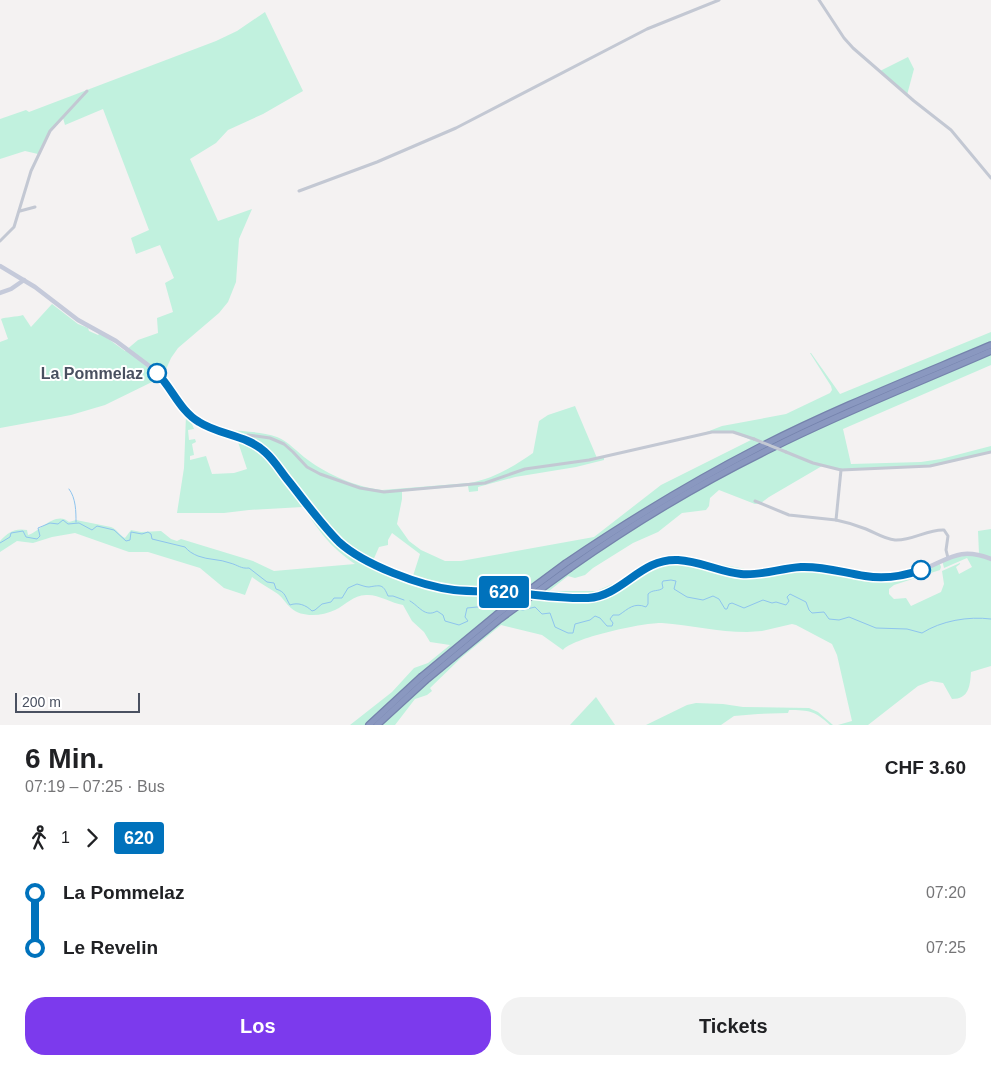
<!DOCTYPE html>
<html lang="de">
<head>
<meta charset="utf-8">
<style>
	body { margin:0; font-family:Arial,sans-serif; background:#f2f2f2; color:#202124; height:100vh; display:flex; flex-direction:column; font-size:19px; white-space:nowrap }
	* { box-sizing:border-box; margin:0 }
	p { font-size:16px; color:#757577 }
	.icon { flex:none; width:28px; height:28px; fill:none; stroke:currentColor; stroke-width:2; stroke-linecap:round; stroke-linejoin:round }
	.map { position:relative; height:725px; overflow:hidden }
	.drawer { display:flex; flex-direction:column; background:#fff; flex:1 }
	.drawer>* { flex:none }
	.badge { padding:0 10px; border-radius:4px; font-size:18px; line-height:32px }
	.scale { position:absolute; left:15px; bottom:12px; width:125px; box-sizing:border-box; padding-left:5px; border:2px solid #495060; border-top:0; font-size:14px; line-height:18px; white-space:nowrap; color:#495060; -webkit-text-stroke:4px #fff; paint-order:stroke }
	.map>.badge { position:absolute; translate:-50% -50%; box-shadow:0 0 0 2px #fff }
	.legs { display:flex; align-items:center; gap:8px; height:55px; padding:0 25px; font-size:16px }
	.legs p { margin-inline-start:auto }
	.summary { display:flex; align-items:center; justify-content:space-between; height:85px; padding:0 25px }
	h1 { font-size:28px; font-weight:700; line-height:38px }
	.button { display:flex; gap:10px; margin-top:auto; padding:10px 25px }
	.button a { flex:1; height:58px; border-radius:20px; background:#7c3aed; color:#fff; font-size:20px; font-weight:700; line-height:58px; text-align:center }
	.button a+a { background:#f2f2f2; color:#202124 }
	ul { padding:0 25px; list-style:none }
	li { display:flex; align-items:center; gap:18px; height:55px; font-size:19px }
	li i { display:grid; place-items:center; width:8px; height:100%; margin:0 6px; background:currentColor }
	li i::after { content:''; width:12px; height:12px; margin:-6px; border:4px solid; border-radius:50%; background:#fff }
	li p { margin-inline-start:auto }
	li:first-child i { background:linear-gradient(#0000 50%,currentColor 0) }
	li:last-child i { background:linear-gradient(currentColor 50%,#0000 0) }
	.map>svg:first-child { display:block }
	.green { fill:#c1f1de; fill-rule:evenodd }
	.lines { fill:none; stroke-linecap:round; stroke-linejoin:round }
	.stream { stroke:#8ec4ee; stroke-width:1 }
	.highway-casing { stroke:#7583ac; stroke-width:8 }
	.street { stroke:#c3c8d3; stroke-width:3 }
	.secondary { stroke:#c5cada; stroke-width:4.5 }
	.highway { stroke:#8a98c0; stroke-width:5.5 }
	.highway-bridge-casing { stroke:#7583ac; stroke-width:8; stroke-linecap:butt }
	.street-bridge { stroke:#c3c8d3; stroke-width:3 }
	.highway-bridge { stroke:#8a98c0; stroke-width:5.5 }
	.line-1-casing { stroke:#fff; stroke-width:11 }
	.line-1 { stroke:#0072bc; stroke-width:8 }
	.stop-1-dot { fill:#fff; stroke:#0072bc; stroke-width:2.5 }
	.labels { text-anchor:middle; stroke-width:4; stroke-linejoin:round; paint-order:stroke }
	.stop-label { font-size:16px; font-weight:bold; fill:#495060; stroke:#fff; text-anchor:end }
</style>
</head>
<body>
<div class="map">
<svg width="991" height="725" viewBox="0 0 991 725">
	<rect width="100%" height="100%" fill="#f4f2f2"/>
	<g class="green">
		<path d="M265 12 303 91 263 114 228 130 216 143 190 159 218 221 252 209 239 239 236 282 228 302 219 313 178 348 171 358 164 374C176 390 186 410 203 421 226 435 253 428 277 437 289 442 297 452 308 460 328 475 357 487 382 490L469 483C493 479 513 467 533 453L539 421 548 415 575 406 597 458 604 457V460L576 467 515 477 478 487V491L469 492 468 486 402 491V499L397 524 409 541 421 550 445 561H461L594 537 661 485 751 440 733 432 704 433 722 426 786 414 830 393 832 390 831 386 810 353H811L840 394 991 332V365L843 429 851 464 921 462 941 459 991 446V452L939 465 841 470 822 466 769 497 761 503 755 504 719 490 710 498 709 506 706 510 682 513 658 532 633 543 593 568 585 575 575 578 568 576 549 591H597L621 580 653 560 677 556 750 570 783 565 806 564 836 567 868 574 880 573 885 578 913 573 939 562 941 567 940 570 894 585 889 589V594L894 599 906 598 911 606 941 592 944 584 942 571 960 563V564L956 567 959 574 972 567 967 558 944 568 942 560 948 558 979 554 978 531 991 529V666L971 672C970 686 969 699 952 699L943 683 931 681 918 686 868 725H838L852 721 837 655 832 644 796 625 792 624 762 631 747 632C718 632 690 625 662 623 645 622 572 638 563 650L542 635 501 625 462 657 430 688 432 691 427 695 415 699 395 725H350L392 692 414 668 428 663 450 645 430 642 424 632 412 621 403 605C391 603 378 594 366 595 353 595 346 605 335 610 322 616 302 618 291 608 286 604 283 598 278 594 269 588 260 583 252 577L245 595 224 588 200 568 148 552H129L75 533 52 537 33 543 17 541 0 552V541C9 532 14 528 27 530L28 535C39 532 56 510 69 522L76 520 111 527C117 529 119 535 125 538L131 530 141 532 161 531 171 539 177 541 181 539 253 561 274 571 355 564C329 546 320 532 303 507L249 510 224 513H177L184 468 186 415 190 419 194 429 188 430 189 440 195 439 196 442 192 444 194 455 190 456V460L206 456 212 474 234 473 247 469 238 442 224 438 220 434 197 421 157 373 154 381 105 405 71 415 0 428V342L8 339 1 319C5 317 17 317 23 315L31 327 52 304 78 324 88 328 89 331 98 335 100 333 125 351 138 340 158 333 157 318 173 312 165 283 174 278 160 245 136 254 131 238 149 230 103 109 65 125 63 118 50 131 38 154 25 151 0 159V119L26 110 29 112 216 41 237 31ZM392 533 420 554 412 579 372 563 379 547 388 545V540Z"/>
		<path d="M908 57 914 69 907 95 880 71Z"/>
		<path d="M596 697 615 725H570Z"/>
		<path d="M696 703 723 704 743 707 809 708 818 712 833 725H830C815 711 809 710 789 710L788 713 758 714 734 716 721 725H646L687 705Z"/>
	</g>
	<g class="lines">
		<g class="stream">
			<path d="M69 489C76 498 76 512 76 522"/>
			<path d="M0 543 10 537 11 533 23 531 26 537 37 539 40 536 38 528 50 523 58 524 63 520 68 524 79 523 92 530 97 526 114 530 126 541 130 540 131 532 142 534 148 532 151 534 152 539 185 547C188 551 193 554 198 556 208 560 220 559 230 563 238 565 241 569 249 568L267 582 274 583 276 589C286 592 285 597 290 605 298 602 306 605 312 611L315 610 322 604 331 602 334 598H342L348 588 357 584C361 585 365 587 369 587 381 585 383 584 388 596H393L404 600"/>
			<path d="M410 601C419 606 425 618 437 611L443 615 445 621 459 625 468 621 465 617 467 608 497 605 503 606"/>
			<path d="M517 609 523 610 535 607 542 614 550 613 555 627 568 633H573L575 624 590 620 595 616 600 618 607 626H612L613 623 610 619 613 615H619C628 609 634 602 646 607L648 604V594C653 589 658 592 663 588L662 583 663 581 671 580 676 581 674 589 687 597 703 600 713 596 719 599 725 609H727L729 604 732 603 744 608 763 600 772 603 776 602 786 605 789 601 787 597 790 594 806 602 809 610 812 613 824 612 829 619 839 620 849 617 876 628 907 629 922 633C941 621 968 616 991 619"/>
		</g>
		<g class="highway-casing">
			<g id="highway">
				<path d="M566 563C628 521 692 482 758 448 834 409 913 378 991 345"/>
				<path d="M570 568C634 523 702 482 772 448 843 412 918 383 991 351"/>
				<path d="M369 725 421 677"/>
				<path d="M377 725 425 681"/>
			</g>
		</g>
		<g class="street">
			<path d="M819 0 844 38 853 48 914 101 951 130 991 178"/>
			<path d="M299 191 377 162 456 128 647 29 719 0"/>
			<path d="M20 211 35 207"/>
			<path d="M0 241 14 227 31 171 50 131 87 91"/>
			<path d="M240 438 248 435 270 438 284 444 293 452 307 467 320 474 360 488 384 492 485 483 525 469 589 460 712 432H733L754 439"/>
			<path d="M786 452 813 463 841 470 930 466 991 452"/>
			<path d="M841 470 836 520C846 522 856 525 866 529 876 533 884 539 895 540 912 541 928 529 944 530L948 536 946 550 948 558"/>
			<path d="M755 501 789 515 836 520"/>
		</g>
		<g class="secondary">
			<path d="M0 266 35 287 78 320 116 341 148 365 168 385 186 411 197 421 210 428 250 442 260 448 275 463 326 529 340 543 356 555 384 568 437 587 474 591 525 594"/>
			<path d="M0 293 11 289 24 280"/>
			<path d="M533 595C559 598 591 603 615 589 631 579 644 564 664 561 692 556 716 572 742 574 765 576 787 567 810 567 835 567 857 577 882 576 894 576 908 575 919 571 949 560 958 546 991 559"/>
		</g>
		<use href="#highway" class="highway"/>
		<g class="highway-bridge-casing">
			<g id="highway-bridge">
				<path d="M421 677 496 615 566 563"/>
				<path d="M425 681 500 619 570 568"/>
			</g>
		</g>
		<path class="street-bridge" d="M754 439 786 452"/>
		<use href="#highway-bridge" class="highway-bridge"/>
	</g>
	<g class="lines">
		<g class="line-1-casing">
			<path id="line-1" d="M157 373C172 388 180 411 199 422 219 435 247 435 265 452 274 460 280 470 287 479 304 500 320 523 339 542 364 565 421 586 454 590 474 592 495 591 515 593 539 595 564 599 588 598 623 596 640 558 678 560 700 561 720 572 741 574 761 576 781 568 801 567 824 566 844 573 865 576 883 579 904 576 921 570"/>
		</g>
		<use href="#line-1" class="line-1"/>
	</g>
	<g class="stop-1-dot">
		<circle cx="157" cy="373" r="9"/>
		<circle cx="921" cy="570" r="9"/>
	</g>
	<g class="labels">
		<g class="stop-label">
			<text x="143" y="379">La Pommelaz</text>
		</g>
	</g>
</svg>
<div class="scale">200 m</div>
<b class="badge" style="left:504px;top:592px;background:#0072bc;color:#fff">620</b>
</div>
<section class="drawer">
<div class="summary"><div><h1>6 Min.</h1><p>07:19 – 07:25 · Bus</p></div><b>CHF 3.60</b></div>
<div class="legs"><svg class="icon" aria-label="walk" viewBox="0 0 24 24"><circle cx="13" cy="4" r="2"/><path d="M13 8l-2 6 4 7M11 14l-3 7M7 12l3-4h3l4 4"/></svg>1<svg class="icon" aria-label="forward" viewBox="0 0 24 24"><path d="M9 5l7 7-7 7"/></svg><b class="badge" style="background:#0072bc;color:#fff">620</b></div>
<ul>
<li><i style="color:#0072bc"></i><b>La Pommelaz</b><p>07:20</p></li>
<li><i style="color:#0072bc"></i><b>Le Revelin</b><p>07:25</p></li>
</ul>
<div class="button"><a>Los</a><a>Tickets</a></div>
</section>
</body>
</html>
